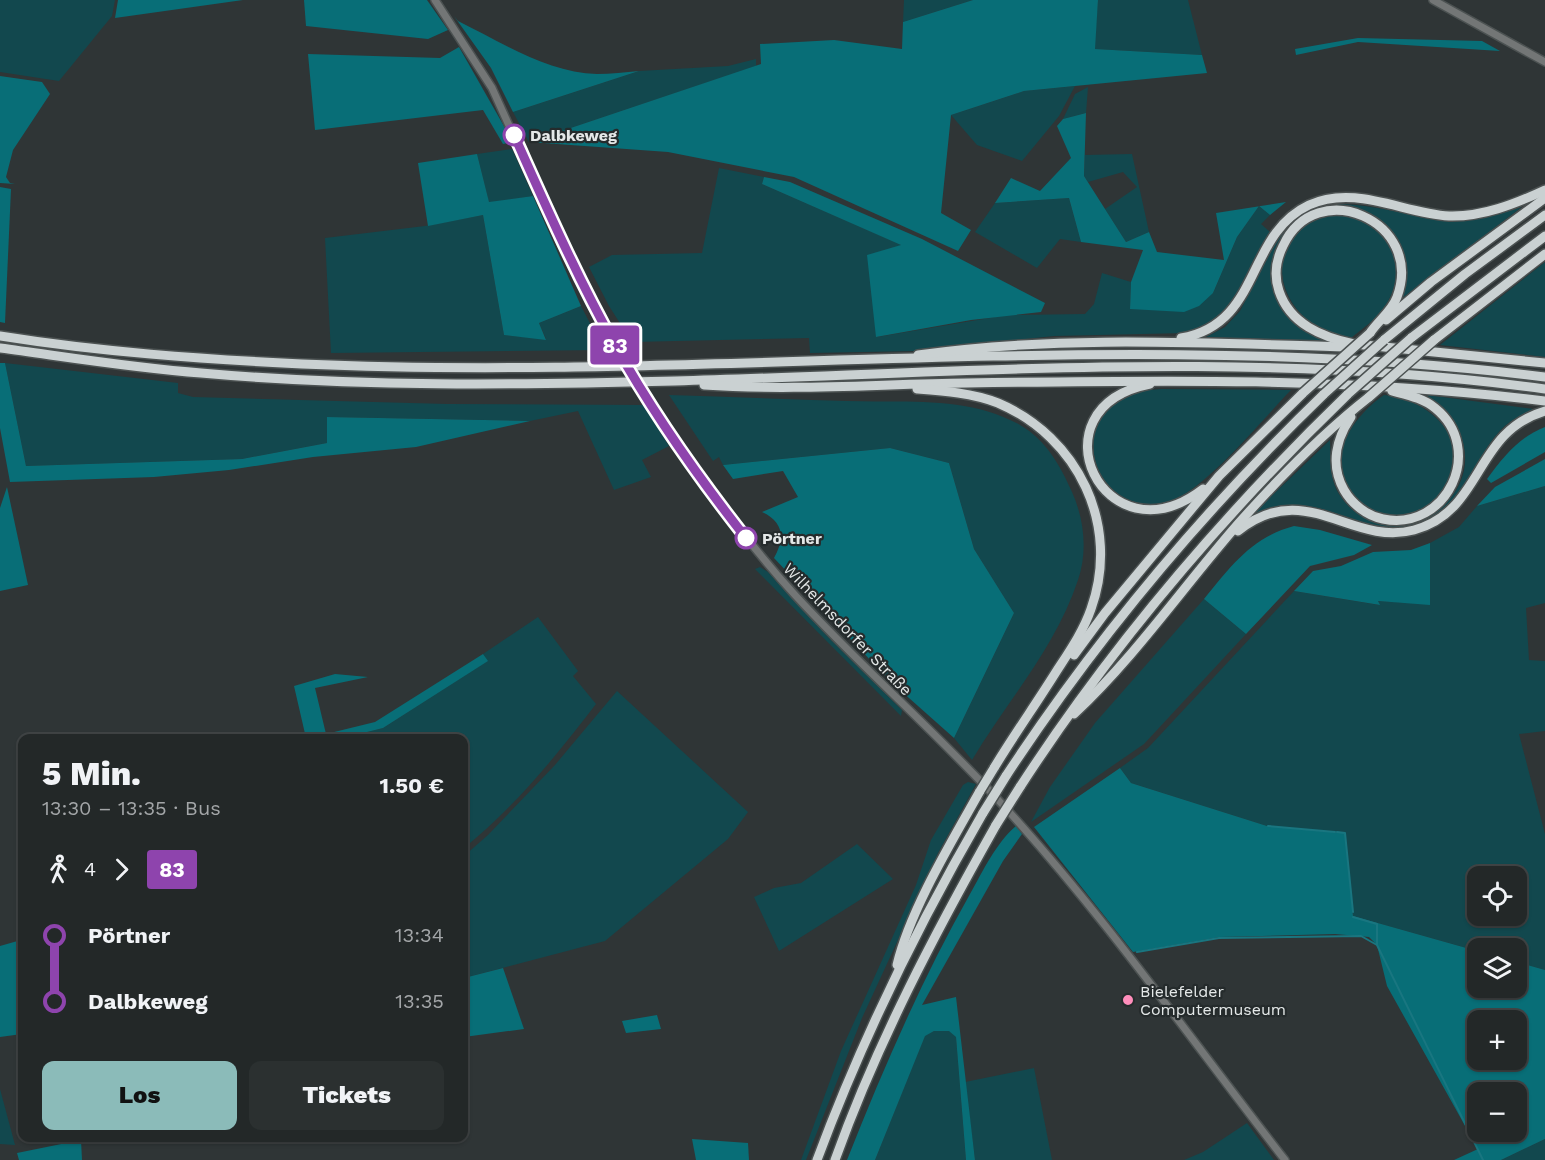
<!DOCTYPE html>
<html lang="de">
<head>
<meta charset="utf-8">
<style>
	body { margin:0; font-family:"Work Sans",sans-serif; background:#2b3030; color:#f1f3f6; height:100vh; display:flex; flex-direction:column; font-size:22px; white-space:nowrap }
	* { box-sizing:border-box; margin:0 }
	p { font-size:20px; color:#a3a6a8 }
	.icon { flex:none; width:33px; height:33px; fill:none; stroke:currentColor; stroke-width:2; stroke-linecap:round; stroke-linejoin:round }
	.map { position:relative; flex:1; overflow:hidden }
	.side { position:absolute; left:18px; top:734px; width:450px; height:408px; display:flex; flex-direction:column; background:#232828; border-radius:12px; box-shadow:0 2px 4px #0004,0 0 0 2px #404445 }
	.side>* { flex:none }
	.badge { padding:0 12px; border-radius:4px; font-size:21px; line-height:39px }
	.fabs { position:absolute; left:1467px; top:866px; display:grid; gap:12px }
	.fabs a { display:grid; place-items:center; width:60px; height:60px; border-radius:12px; background:#232828; box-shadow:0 2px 4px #0004,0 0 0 2px #404445; font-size:30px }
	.map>.badge { position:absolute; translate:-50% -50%; box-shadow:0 0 0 3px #fff }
	.legs { display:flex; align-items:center; gap:9px; height:66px; padding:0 24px; font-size:20px }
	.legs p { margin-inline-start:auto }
	.headline { display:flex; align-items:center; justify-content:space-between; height:102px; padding:0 24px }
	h1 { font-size:33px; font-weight:800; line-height:45px }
	.cta { display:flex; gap:12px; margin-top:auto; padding:12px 24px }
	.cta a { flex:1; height:69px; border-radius:12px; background:#8bbbb9; color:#111; font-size:24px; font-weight:800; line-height:69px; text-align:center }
	.cta a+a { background:#2b3030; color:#f1f3f6 }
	ul { padding:0 24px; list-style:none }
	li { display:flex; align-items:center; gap:21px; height:66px; font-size:22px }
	li i { display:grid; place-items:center; width:9px; height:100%; margin:0 8px; background:currentColor }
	li i::after { content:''; width:15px; height:15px; margin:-8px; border:4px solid; border-radius:50%; background:#232828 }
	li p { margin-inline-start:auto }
	li:first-child i { background:linear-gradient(#0000 50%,currentColor 0) }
	li:last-child i { background:linear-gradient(currentColor 50%,#0000 0) }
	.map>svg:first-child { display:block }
	.green { fill:#12484e; fill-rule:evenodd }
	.forest { fill:#086e77; fill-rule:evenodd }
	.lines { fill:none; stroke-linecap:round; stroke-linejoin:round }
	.stream { stroke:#197680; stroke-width:2 }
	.tertiary-casing { stroke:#4c5252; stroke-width:10 }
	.motorway-casing { stroke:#4c5252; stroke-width:12 }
	.tertiary { stroke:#737676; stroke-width:7 }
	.motorway { stroke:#cad1d2; stroke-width:9 }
	.tertiary-bridge-casing { stroke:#4c5252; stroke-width:10; stroke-linecap:butt }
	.motorway-bridge-casing { stroke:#4c5252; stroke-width:12; stroke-linecap:butt }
	.tertiary-bridge { stroke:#737676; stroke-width:7 }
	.motorway-bridge { stroke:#cad1d2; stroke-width:9 }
	.line-1-casing { stroke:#fff; stroke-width:14 }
	.line-1 { stroke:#8e44ad; stroke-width:9 }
	.stop-1-dot { fill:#fff; stroke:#8e44ad; stroke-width:3 }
	.poi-dot { fill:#ff8ebb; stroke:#252b2c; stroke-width:2 }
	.labels { text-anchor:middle; stroke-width:4.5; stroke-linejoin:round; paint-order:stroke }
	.stop-label { font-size:16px; font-weight:bold; fill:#e4e8e8; stroke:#252b2c; text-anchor:start }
	.street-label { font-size:16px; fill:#e4e8e8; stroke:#252b2c }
	.poi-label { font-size:16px; fill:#e4e8e8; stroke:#252b2c; text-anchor:start }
</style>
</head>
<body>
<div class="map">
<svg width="1545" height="1160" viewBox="0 0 1545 1160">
	<rect width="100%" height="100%" fill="#2f3536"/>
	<g class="green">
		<path d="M0 0H115L112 16 59 81 0 72Z"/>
		<path d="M904 0H973L903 22Z"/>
		<path d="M1098 0H1188L1202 55 1094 49Z"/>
		<path d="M756 59V66L529 142 513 112 639 71 728 66Z"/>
		<path d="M1075 86 1059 116 1022 161 977 145 951 115 1024 91Z"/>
		<path d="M1088 87 1086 113 1063 119 1075 94Z"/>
		<path d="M512 149 533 196 489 203 477 154Z"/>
		<path d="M1132 154 1149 232 1126 242 1105 209 1137 187 1123 172 1088 182 1084 176 1085 155Z"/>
		<path d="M719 168 764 177 762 184 902 245 877 337 1007 315 1085 314 1094 304 1102 273 1131 282 1130 309 1213 293 1237 237 1259 206 1270 215 1261 224 1270 232C1246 275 1239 317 1186 333L1054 336 915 351 810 353 809 338 632 342 609 306 589 267 612 255 702 253Z"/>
		<path d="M1069 198 1081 242 1060 239 1037 268 975 232 995 203Z"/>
		<path d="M1334 204C1378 203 1419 221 1463 220 1483 220 1502 213 1522 207L1401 299C1417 238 1388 218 1334 204Z"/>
		<path d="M1306 211V215L1293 225 1280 242 1272 273 1292 319 1303 330 1326 341 1206 337 1225 327 1240 311 1283 228Z"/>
		<path d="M483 215 504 335 546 339 539 323 581 306 604 350 331 353 325 238 425 226Z"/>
		<path d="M1332 215C1342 215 1354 214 1364 219 1396 236 1406 276 1385 306 1377 319 1362 329 1351 338 1275 329 1252 233 1332 215Z"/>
		<path d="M1545 262V357L1440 345Z"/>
		<path d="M5 363 178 383V393L193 397 447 404 643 405 669 446 642 460 651 477 614 490 578 411 530 421 327 417V443L242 459 26 466Z"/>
		<path d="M1161 389 1291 390C1264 418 1208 486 1175 499 1108 526 1061 438 1121 398 1133 391 1148 390 1161 389Z"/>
		<path d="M669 395C728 397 787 399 846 401 904 403 968 395 1020 425 1046 440 1060 465 1072 492 1084 519 1088 551 1078 580 1056 647 1008 700 972 760L954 738 1014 613 974 549 949 463 890 448 723 465 719 457 713 461Z"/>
		<path d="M1384 395C1426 398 1470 436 1451 481 1436 515 1390 526 1362 504 1317 470 1349 419 1384 395Z"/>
		<path d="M1427 395 1534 409C1525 414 1514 418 1506 425 1472 455 1466 510 1418 525 1376 538 1342 508 1302 506 1287 505 1273 509 1258 514L1255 512 1330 440C1331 458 1329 478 1339 494 1381 561 1490 508 1460 433 1453 417 1437 409 1427 395Z"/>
		<path d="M1545 486V603L1526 608 1529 660 1545 661V731L1519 734 1545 834V970L1517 962 1516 948H1478L1477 951 1353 916 1345 833 1267 826 1131 783 1120 768 1148 748 1294 591 1379 605 1378 601 1430 604V543L1459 527 1477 506ZM1478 876H1516V915H1478Z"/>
		<path d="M760 567 768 572 827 636 902 710 901 716 755 569Z"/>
		<path d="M1204 599 1246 634 1144 744 1031 822 1050 787 1095 723Z"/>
		<path d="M538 617 578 671 573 676 596 704C557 755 514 808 464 848V738H343L383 728 487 661 483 654Z"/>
		<path d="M617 691 748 812 728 839 605 941 464 978V856L488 835 555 765Z"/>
		<path d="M968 782 976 784 938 853 862 1018 806 1160H801L841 1051 916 885 931 840 963 785Z"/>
		<path d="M857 844 893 879 779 951 754 897 774 888 801 883Z"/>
		<path d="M934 1031H950L956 1037 966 1160H875L925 1035Z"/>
		<path d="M1034 1068 1052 1160H975L965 1082Z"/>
		<path d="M0 1089 15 1145 0 1144Z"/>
		<path d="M1247 1123 1274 1160H1184L1203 1152Z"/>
		<path d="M1545 1139V1160H1501Z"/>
	</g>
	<g class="forest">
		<path d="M118 0H243L115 18Z"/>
		<path d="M304 0H427L448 30 428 39 306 26Z"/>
		<path d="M973 0H1098L1095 49 1202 55 1207 73 1024 91 951 115 941 213 971 230 958 251 794 177 668 152 529 142 761 64 760 44 834 40 902 49 903 22Z"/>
		<path d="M454 16 458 21C501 42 548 73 597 74 611 74 625 72 639 71L513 112 491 68Z"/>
		<path d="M1358 38 1482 41 1500 51 1358 42 1296 55 1295 49Z"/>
		<path d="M459 47 513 142 503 144 483 110 315 130 308 54 440 58Z"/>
		<path d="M0 76 42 82 50 94 13 150 6 177 10 183 15 184 0 183Z"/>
		<path d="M1086 113 1084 176 1126 242 1149 232 1157 252 1224 260 1216 213 1286 202 1270 215 1259 206 1237 237 1213 293 1199 306 1184 312 1130 309 1131 282 1143 250 1081 242 1069 198 995 203 1011 178 1040 191 1071 158 1057 126 1063 119Z"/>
		<path d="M477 154 489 202 533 196 581 306 539 323 546 340 504 335 483 215 428 226 418 163Z"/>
		<path d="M764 177 790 182 922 239 1045 303 1041 312 971 320 876 337 867 255 901 245 762 184Z"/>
		<path d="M0 187 11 189 5 323 0 322Z"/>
		<path d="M0 363H5L26 466 242 459 327 443V417L530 421 416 447 313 457 229 470 154 477 10 482 0 428Z"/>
		<path d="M1545 427V452L1491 483 1487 479C1504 456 1519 437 1545 427Z"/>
		<path d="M890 448 949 463 974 549 1014 613 954 738 891 682 774 558C785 539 784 522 762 512L798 497 783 471 733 479 723 465Z"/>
		<path d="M1545 459V486L1477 506 1495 487Z"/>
		<path d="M7 487 28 585 0 591V508Z"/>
		<path d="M1294 526 1320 530 1372 545 1354 555 1310 566 1246 634 1204 599C1230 567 1252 537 1294 526Z"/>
		<path d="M1430 543V605L1378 601 1380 605 1294 591 1313 571 1341 566 1373 552 1411 550Z"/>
		<path d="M483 654 488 661 383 728 343 738H306L294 686 335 674 368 677 315 688 326 734 375 722Z"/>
		<path d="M1120 768 1131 783 1267 826 1345 833 1353 916 1477 951 1478 987H1516L1517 962 1545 970V1139L1501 1160H1454L1478 1149 1387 986 1377 945 1369 937 1335 934 1220 937 1133 952 1034 827ZM1478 1020H1516V1059H1478ZM1478 1092H1516V1131H1478Z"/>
		<path d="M1016 826 1022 834 1003 861 922 1005 956 997 975 1160H966L956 1037 949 1031H934L925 1036 875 1160H847C883 1069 922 979 970 894 983 871 996 843 1016 826Z"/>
		<path d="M21 940 22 1034 0 1037V946Z"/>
		<path d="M503 968 524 1029 464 1037V978Z"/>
		<path d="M657 1015 661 1029 626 1033 622 1021Z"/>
		<path d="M692 1139 748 1143 749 1160H696Z"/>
		<path d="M81 1140 82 1160H19L17 1153Z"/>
	</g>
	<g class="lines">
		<g class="stream">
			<path d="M1268 826 1335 832"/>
			<path d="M1337 832 1345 833 1353 912"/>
			<path d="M1353 917 1377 924V945"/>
			<path d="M1137 952 1219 938 1361 936 1377 945 1483 1160"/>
		</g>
		<g class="tertiary-casing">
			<g id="tertiary">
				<path d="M435 0 492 88 560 238 616 346"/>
				<path d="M1433 0 1545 62"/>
				<path d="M651 405C696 471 741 536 795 595 861 667 935 731 1001 803 1104 915 1192 1041 1285 1160"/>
			</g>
		</g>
		<g class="motorway-casing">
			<g id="motorway">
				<path d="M1386 320 1431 282 1545 198"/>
				<path d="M1370 333C1378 321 1392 311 1397 297 1425 221 1316 174 1283 246 1276 260 1274 276 1279 291 1290 324 1322 337 1354 344L1545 363"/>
				<path d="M0 336C100 352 201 359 302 364 715 382 1134 325 1545 377"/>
				<path d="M1181 338C1262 324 1245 235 1309 205 1355 184 1402 213 1449 216 1482 217 1515 204 1545 190"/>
				<path d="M1411 338 1545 236"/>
				<path d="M1384 340 1465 274 1545 215"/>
				<path d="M1434 340 1545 254"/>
				<path d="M0 348C67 357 134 368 201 373 358 387 517 385 675 381 964 373 1257 349 1545 389"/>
				<path d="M918 355C1062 335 1202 343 1347 347"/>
				<path d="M1150 384C1029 408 1104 565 1203 489"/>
				<path d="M704 385C792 391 879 384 967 383 1159 380 1353 377 1545 401"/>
				<path d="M917 389C944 391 972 393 998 403 1078 437 1121 525 1091 609 1083 632 1069 652 1056 672 1036 704 1014 735 994 768"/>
				<path d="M1351 417C1336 439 1330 465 1344 490 1352 504 1367 516 1383 519 1447 532 1486 449 1435 408 1423 398 1407 395 1392 391"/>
				<path d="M1238 531C1306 477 1350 547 1414 530 1484 511 1473 432 1545 411"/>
				<path d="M1074 655 1105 613 1219 476 1303 393"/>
				<path d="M1074 714C1135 657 1183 587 1238 524 1278 479 1322 434 1369 397"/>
				<path d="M1006 776C1098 636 1204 510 1324 394"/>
				<path d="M1020 787C1114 642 1224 514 1348 394"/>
				<path d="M897 965C910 910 952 841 980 791"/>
				<path d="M817 1160C862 1039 918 925 983 813"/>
				<path d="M835 1160C877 1043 935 933 996 825"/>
			</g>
		</g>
		<use href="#tertiary" class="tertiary"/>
		<use href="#motorway" class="motorway"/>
		<g class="tertiary-bridge-casing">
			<path id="tertiary-bridge" d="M616 346 651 405"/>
		</g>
		<g class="motorway-bridge-casing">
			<g id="motorway-bridge">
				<path d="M1303 393 1370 333"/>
				<path d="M1324 394 1384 340"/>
				<path d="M1348 394 1411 338"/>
				<path d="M1369 397 1434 340"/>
				<path d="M980 791 994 768"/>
				<path d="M983 813 1006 776"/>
				<path d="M996 825 1020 787"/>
			</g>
		</g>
		<use href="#tertiary-bridge" class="tertiary-bridge"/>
		<use href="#motorway-bridge" class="motorway-bridge"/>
	</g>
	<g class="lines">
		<g class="line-1-casing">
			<path id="line-1" d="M514 135C546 206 577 277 615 345 653 413 698 477 746 538"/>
		</g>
		<use href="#line-1" class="line-1"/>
	</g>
	<g class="stop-1-dot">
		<circle cx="514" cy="135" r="10"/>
		<circle cx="746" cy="538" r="10"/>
	</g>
	<circle class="poi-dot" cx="1128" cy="1000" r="6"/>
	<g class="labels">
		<g class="stop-label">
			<text x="530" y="141">Dalbkeweg</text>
			<text x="762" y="544">Pörtner</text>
		</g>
		<g class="street-label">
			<text transform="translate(848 629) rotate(46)" y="6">Wilhelmsdorfer Straße</text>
		</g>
		<g class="poi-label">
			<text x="1140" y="997">Bielefelder<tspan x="1140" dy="18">Computermuseum</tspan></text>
		</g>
	</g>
</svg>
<div class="fabs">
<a><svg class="icon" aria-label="locate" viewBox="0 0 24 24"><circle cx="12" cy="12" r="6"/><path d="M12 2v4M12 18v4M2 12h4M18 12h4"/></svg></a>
<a><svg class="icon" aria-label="layers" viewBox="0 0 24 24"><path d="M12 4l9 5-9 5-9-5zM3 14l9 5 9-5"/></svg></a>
<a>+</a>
<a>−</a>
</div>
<b class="badge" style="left:615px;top:345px;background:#8e44ad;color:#fff">83</b>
<section class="side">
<div class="headline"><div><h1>5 Min.</h1><p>13:30 – 13:35 · Bus</p></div><b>1.50 €</b></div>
<div class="legs"><svg class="icon" aria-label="walk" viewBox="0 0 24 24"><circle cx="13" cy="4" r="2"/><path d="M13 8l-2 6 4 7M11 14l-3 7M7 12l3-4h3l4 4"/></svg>4<svg class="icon" aria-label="forward" viewBox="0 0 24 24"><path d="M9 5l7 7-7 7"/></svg><b class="badge" style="background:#8e44ad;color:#fff">83</b></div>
<ul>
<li><i style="color:#8e44ad"></i><b>Pörtner</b><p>13:34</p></li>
<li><i style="color:#8e44ad"></i><b>Dalbkeweg</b><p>13:35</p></li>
</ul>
<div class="cta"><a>Los</a><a>Tickets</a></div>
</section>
</div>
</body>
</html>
